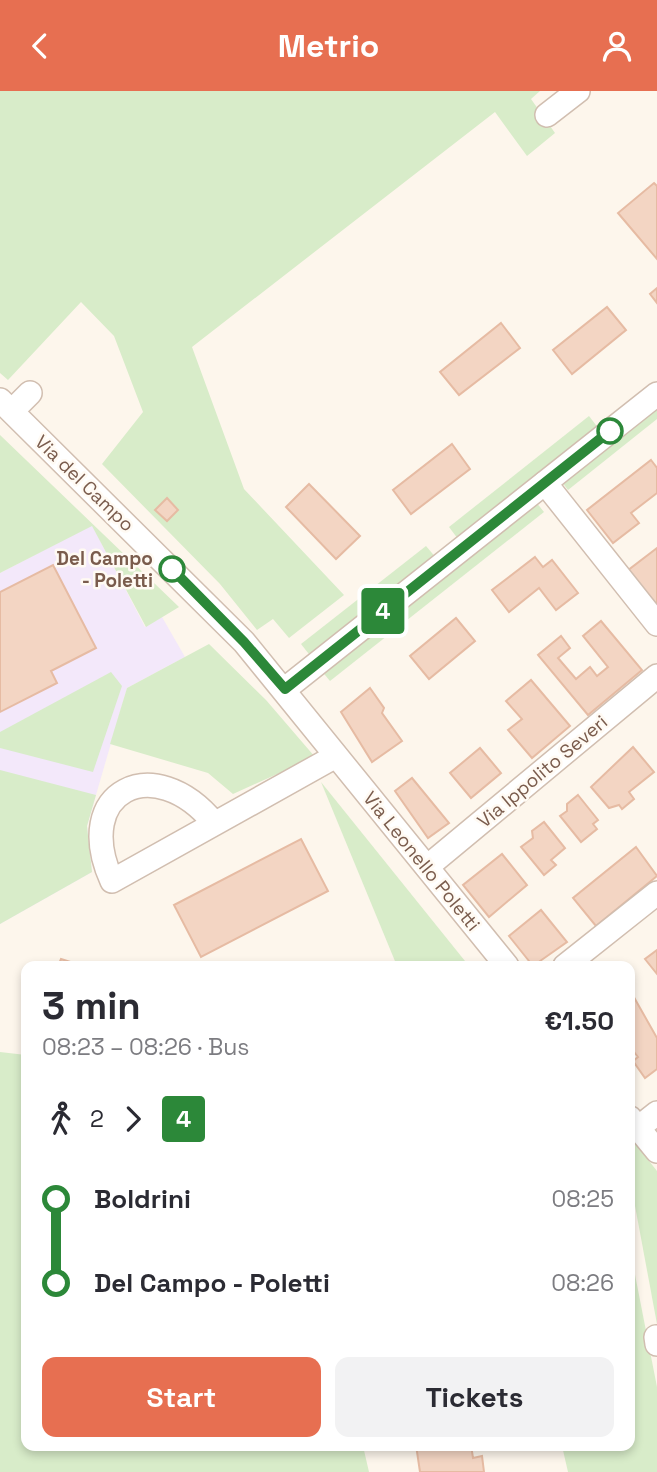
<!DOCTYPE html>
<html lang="en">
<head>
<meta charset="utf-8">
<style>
	body { margin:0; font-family:"Space Grotesk",sans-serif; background:#f2f2f3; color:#2b2b33; height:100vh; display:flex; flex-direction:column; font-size:26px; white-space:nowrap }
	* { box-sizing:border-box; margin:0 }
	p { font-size:23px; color:#7c7c81 }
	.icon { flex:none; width:38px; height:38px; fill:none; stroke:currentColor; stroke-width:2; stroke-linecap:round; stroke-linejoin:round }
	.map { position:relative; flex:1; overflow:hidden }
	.sheet { position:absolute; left:21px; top:870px; width:614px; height:490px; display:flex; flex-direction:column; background:#fff; border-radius:14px; box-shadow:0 4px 10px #0003 }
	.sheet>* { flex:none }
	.badge { padding:0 14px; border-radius:5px; font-size:24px; line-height:46px }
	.map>.badge { position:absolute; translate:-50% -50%; box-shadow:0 0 0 4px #fff }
	.legs { display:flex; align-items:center; gap:10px; height:77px; padding:0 21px; font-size:23px }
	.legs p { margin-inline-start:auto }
	.head { display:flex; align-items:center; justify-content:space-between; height:119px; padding:0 21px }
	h1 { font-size:38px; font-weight:700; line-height:52px }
	.primary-button { display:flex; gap:14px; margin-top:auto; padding:14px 21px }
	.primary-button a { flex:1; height:80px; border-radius:14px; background:#e76f51; color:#fff; font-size:28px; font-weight:700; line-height:80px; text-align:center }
	.primary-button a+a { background:#f2f2f3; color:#2b2b33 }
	ul { padding:0 21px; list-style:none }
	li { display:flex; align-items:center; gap:24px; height:84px; font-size:26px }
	li i { display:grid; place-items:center; width:10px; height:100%; margin:0 9px; background:currentColor }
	li i::after { content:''; width:18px; height:18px; margin:-9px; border:5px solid; border-radius:50%; background:#fff }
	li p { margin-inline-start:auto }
	li:first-child i { background:linear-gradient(#0000 50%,currentColor 0) }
	li:last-child i { background:linear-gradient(currentColor 50%,#0000 0) }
	header { display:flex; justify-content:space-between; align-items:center; height:91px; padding:0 21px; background:#e76f51; color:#fff; font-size:32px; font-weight:700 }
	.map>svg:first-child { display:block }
	.education { fill:#f3e8fa }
	.green { fill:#d8ecc9 }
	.building { fill:#f3d5c3; stroke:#e6bba3; stroke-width:2 }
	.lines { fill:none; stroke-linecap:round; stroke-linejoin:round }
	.minor-casing { stroke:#d1beb0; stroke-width:26 }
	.minor { stroke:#fff; stroke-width:23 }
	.line-1-casing { stroke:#fff; stroke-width:16 }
	.line-1 { stroke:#2c8839; stroke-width:10 }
	.stop-1-dot { fill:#fff; stroke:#2c8839; stroke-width:3.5 }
	.labels { text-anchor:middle; stroke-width:5; stroke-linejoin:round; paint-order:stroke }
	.street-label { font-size:19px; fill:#7a5c4d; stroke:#fffaf3 }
	.stop-label { font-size:19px; font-weight:bold; fill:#7a5c4d; stroke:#fffaf3; text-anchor:end }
</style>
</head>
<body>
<header><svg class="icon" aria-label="back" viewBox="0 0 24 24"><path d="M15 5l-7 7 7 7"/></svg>Metrio<svg class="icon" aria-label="person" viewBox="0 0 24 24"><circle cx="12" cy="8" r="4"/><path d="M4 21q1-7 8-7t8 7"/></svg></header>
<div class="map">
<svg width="657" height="1381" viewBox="0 0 657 1381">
	<rect width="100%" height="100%" fill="#fdf6ec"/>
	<path class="education" d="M92 434 145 536 162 526 185 566 127 597 87 735 92 781 0 833V482Z"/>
	<g class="green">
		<path d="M0 0H540L531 8 555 42 527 65 495 21 192 256 244 398 344 504 289 547 273 528 257 539 220 493 102 373 143 321 114 245 81 211 8 289 0 282Z"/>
		<path d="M657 308V328L568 399 559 387Z"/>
		<path d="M589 325 599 338 458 448 449 436Z"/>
		<path d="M0 344 179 516 146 536 92 435 0 482Z"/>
		<path d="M532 406 544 421 330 590 320 578Z"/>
		<path d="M426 455 437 468 312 567 301 553Z"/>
		<path d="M209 553 266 609 315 666 233 703 208 682 110 653 127 597Z"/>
		<path d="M111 581 122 595 93 681 0 657V641Z"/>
		<path d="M0 679 96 704 87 735 92 781 0 833Z"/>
		<path d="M321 691 469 875H397Z"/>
		<path d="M0 961 26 964V1354L363 1355 369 1381H0Z"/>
		<path d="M630 1046 657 1080V1233L630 1088Z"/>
		<path d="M630 1158 657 1296V1381H568L562 1355 630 1354Z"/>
	</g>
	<g class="building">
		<path d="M654 92 657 95V168L618 122Z"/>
		<path d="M657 197V212L650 203Z"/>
		<path d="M607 216 626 239 572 283 553 259Z"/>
		<path d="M501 232 520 257 459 304 440 281Z"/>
		<path d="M452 353 470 378 411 423 393 399Z"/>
		<path d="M651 369 657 377V402L631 422 639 432 613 452 587 419Z"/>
		<path d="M309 393 360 445 336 468 286 416Z"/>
		<path d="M167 407 178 419 167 430 155 419Z"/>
		<path d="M657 457V518L627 480Z"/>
		<path d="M535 466 543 476 552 469 578 502 556 519 539 497 509 521 492 499Z"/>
		<path d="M53 474 96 557 51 580 57 592 0 621V501Z"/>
		<path d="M456 527 475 550 429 588 410 565Z"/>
		<path d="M601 530 642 579 588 624 538 564 561 545 570 557 558 567 576 588 590 576 597 585 608 576 583 545Z"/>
		<path d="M531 589 570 635 532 667 508 639 522 628 506 610Z"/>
		<path d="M370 597 384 617 382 622 402 650 372 671 341 621Z"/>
		<path d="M633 656 654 681 629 701 634 708 622 718 619 714 609 717 591 696Z"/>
		<path d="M480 657 501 682 471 707 450 682Z"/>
		<path d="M412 687 449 732 428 747 395 700Z"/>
		<path d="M578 704 598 729 593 733 597 738 581 751 560 725 567 720V713Z"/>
		<path d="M544 731 565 757 551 769 556 774 544 784 521 756 533 747 532 740Z"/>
		<path d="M301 748 328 800 201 866 174 814Z"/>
		<path d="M636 756 657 785 596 835 573 807Z"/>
		<path d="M502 763 527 794 489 826 463 794Z"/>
		<path d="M541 819 567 851 533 875 509 845Z"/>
		<path d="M657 859V883L645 868Z"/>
		<path d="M61 868 83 875H58Z"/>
		<path d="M631 901 657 947V978L645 987 633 970 638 966 630 956Z"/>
		<path d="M416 1354H471L473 1367 482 1365 484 1381H420Z"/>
	</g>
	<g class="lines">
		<g class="minor-casing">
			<g id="minor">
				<path d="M547 24 578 0"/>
				<path d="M0 309 244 551 507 875"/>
				<path d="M12 320 30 302"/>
				<path d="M545 392 657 533"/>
				<path d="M285 598 657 303"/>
				<path d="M214 732C154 659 71 700 112 790L336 665"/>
				<path d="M427 776 657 585"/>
				<path d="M565 875 657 802"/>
				<path d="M630 1027 657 1060"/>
				<path d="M638 1037 657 1022"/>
				<path d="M656 1246 657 1253"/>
			</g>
		</g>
		<use href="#minor" class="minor"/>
	</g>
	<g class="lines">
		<g class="line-1-casing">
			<path id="line-1" d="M172 478 244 551 285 598 610 340"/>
		</g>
		<use href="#line-1" class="line-1"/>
	</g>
	<g class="stop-1-dot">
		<circle cx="610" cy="340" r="12"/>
		<circle cx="172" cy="478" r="12"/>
	</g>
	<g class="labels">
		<g class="street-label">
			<text transform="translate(85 392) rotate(44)" y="7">Via del Campo</text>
			<text transform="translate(542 680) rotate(-40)" y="7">Via Ippolito Severi</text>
			<text transform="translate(422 770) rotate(51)" y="7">Via Leonello Poletti</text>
		</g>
		<g class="stop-label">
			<text x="153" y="474">Del Campo<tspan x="153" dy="22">- Poletti</tspan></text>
		</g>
	</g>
</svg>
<b class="badge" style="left:383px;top:520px;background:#2c8839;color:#fff">4</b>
<section class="sheet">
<div class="head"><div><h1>3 min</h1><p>08:23 – 08:26 · Bus</p></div><b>€1.50</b></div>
<div class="legs"><svg class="icon" aria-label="walk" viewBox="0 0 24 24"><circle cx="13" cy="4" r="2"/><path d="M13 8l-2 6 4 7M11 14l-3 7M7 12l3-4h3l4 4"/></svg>2<svg class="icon" aria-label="forward" viewBox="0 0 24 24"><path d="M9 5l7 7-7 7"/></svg><b class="badge" style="background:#2c8839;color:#fff">4</b></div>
<ul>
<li><i style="color:#2c8839"></i><b>Boldrini</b><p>08:25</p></li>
<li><i style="color:#2c8839"></i><b>Del Campo - Poletti</b><p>08:26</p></li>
</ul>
<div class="primary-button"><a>Start</a><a>Tickets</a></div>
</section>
</div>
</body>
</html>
